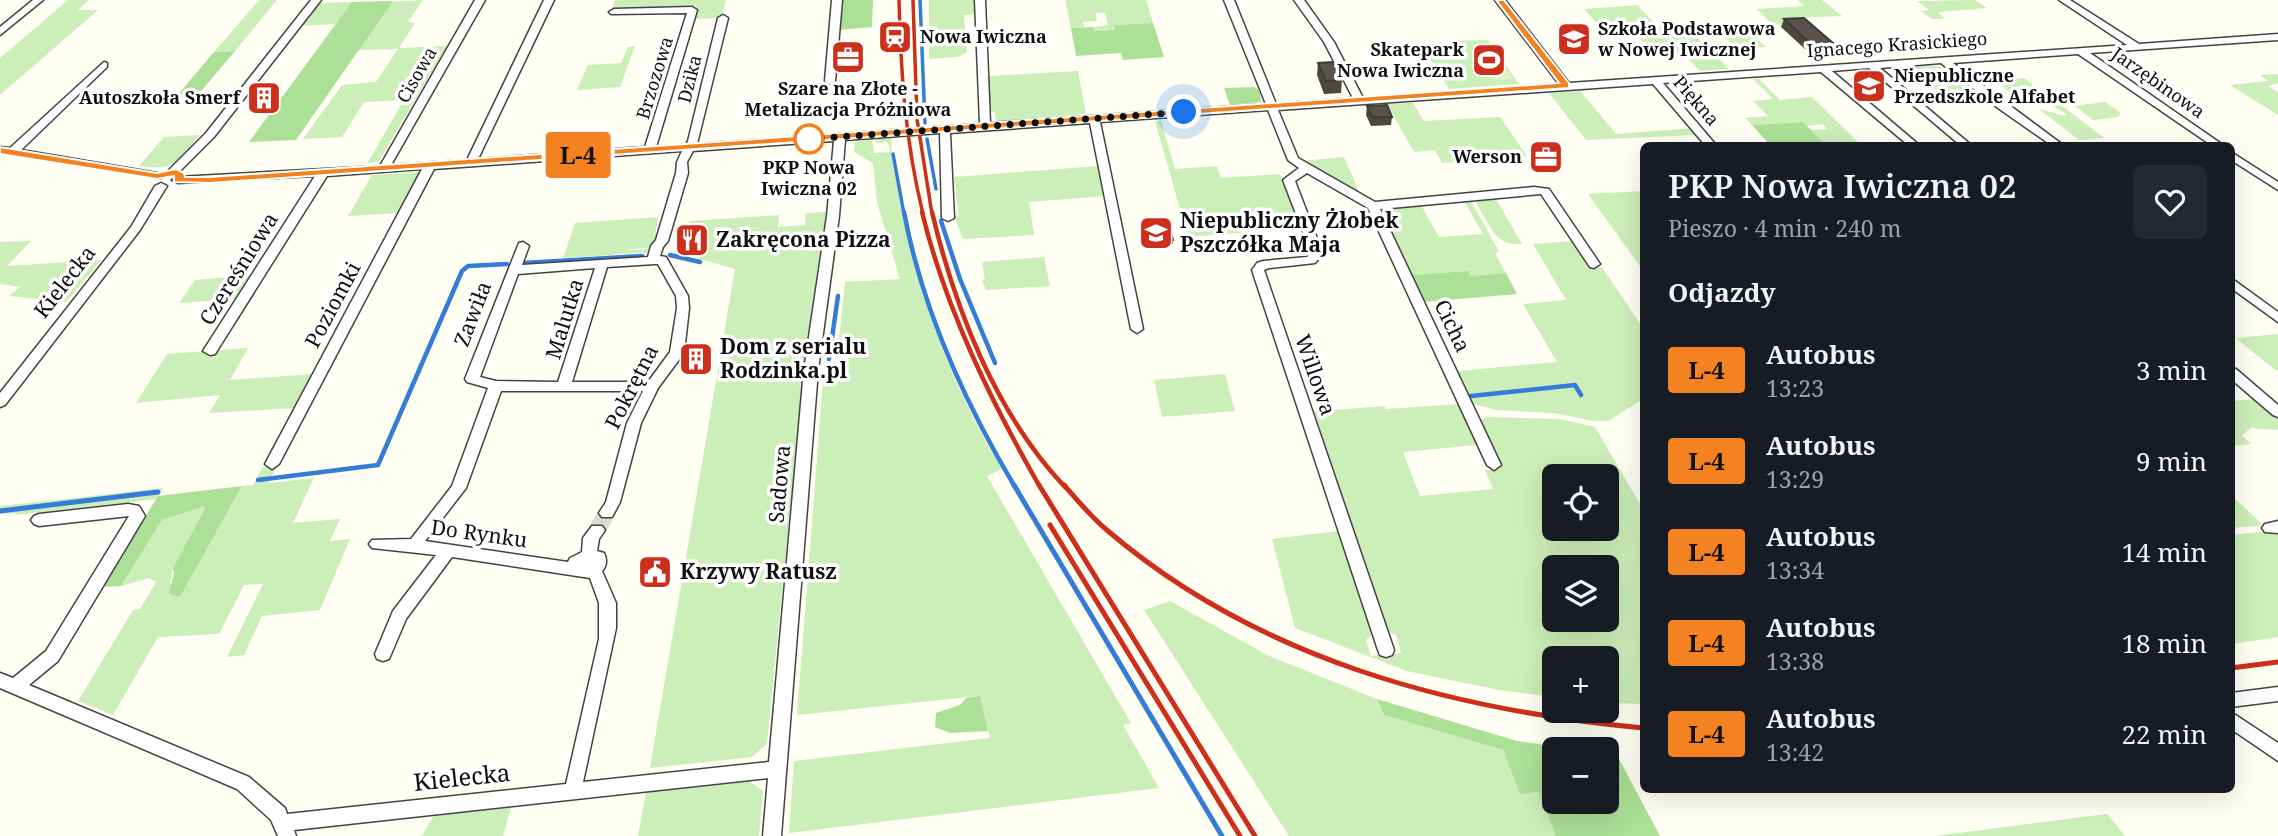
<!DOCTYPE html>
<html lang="pl">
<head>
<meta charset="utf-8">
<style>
	body { margin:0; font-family:"Noto Serif",serif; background:#242831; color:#f1f3f6; height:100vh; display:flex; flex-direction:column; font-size:26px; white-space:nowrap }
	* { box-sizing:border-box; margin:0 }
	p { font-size:23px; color:#9ea1a6 }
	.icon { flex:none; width:38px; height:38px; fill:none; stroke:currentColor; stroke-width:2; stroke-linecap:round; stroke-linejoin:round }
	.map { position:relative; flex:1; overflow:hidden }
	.side { position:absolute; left:1640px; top:142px; width:595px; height:651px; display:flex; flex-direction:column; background:#171b24; border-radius:10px; box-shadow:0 7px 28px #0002 }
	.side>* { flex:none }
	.badge { padding:0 14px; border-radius:5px; font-size:24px; line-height:46px }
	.fabs { position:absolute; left:1542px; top:464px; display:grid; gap:14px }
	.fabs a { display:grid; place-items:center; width:77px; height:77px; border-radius:10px; background:#171b24; box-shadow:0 7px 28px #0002; font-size:35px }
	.you { position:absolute; width:35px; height:35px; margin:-18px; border:5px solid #fff; border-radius:50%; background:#1a73e8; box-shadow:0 0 0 10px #1a73e833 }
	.map>.badge { position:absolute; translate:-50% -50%; box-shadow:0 0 0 4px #fff }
	h2 { padding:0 28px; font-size:26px; line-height:63px }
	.round { display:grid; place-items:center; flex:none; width:74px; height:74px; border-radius:10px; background:#242831 }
	.overview { display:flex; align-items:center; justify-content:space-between; height:119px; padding:0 28px }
	h1 { font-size:33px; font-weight:600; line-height:52px }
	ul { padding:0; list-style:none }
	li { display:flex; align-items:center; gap:21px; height:91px; padding:0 28px }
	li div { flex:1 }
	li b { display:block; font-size:26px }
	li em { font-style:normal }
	li .badge { min-width:77px; font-weight:700; text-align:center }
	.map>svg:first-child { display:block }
	.green { fill:#cceeb9; fill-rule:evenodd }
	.forest { fill:#ace096 }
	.pitch { fill:#dff4cb }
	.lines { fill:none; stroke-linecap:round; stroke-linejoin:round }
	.stream-far2 { stroke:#347cd8; stroke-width:3.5 }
	.stream-far1 { stroke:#347cd8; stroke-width:4.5 }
	.stream { stroke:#347cd8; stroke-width:5 }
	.minor-tunnel { stroke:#dbdbd1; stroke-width:17; stroke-dasharray:17 9; stroke-linecap:butt }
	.minor-casing { stroke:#434343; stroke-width:3 }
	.minor { fill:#fff; fill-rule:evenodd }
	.rail-far2 { stroke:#cd2f1b; stroke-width:3.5 }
	.rail-far1 { stroke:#cd2f1b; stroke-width:4.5 }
	.rail { stroke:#cd2f1b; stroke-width:5 }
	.wall { fill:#4d4740 }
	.building { fill:#5a534b; stroke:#3f3a34; stroke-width:2 }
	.line { fill:#f58220; stroke:#fff; stroke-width:2 }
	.walk { stroke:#101010; stroke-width:7; stroke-dasharray:0 12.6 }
	.stop-dot { fill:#fff; stroke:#f58220; stroke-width:3.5 }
	.labels { text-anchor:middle; stroke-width:7; stroke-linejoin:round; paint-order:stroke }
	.far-poi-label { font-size:18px; font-weight:bold; fill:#101010; stroke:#fff; text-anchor:start }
	.far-street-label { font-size:18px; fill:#101010; stroke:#fff }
	.far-stop-label { font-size:18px; font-weight:bold; fill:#101010; stroke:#fff }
	.poi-label { font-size:21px; font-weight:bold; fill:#101010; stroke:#fff; text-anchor:start }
	.street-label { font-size:21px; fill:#101010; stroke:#fff }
	.near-street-label { font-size:24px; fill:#101010; stroke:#fff }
</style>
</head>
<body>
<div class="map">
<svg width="2278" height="836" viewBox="0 0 2278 836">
	<rect width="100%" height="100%" fill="#fffff3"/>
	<g class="green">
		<path d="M68 0H89L78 10H98L0 95V58Z"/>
		<path d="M259 0H277L235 51 214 52Z"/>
		<path d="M423 0 408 22 415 23 399 48 447 46 379 161 367 164 404 100 364 102 342 137 303 139 342 85 376 82 398 49 358 50 392 2Z"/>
		<path d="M615 0H726L721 18 693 19 696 6 611 11Z"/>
		<path d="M929 0H976L977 14 964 15 967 52 958 57 929 59Z"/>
		<path d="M1065 0H1146L1153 23 1115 25V30L1094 31 1093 27 1108 25 1105 13H1096L1097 21 1083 22 1084 27 1071 28Z"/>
		<path d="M1798 0H1822L1842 16 1791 18 1796 23 1773 25 1757 9 1804 6Z"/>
		<path d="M1975 0 1987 8 1938 12 1945 19H1932L1921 11 1929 10 1917 1Z"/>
		<path d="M352 2 336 24 300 26 318 3Z"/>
		<path d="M1637 5 1657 26 1716 22 1729 35 1752 34 1766 47 1738 49 1723 36 1697 37 1729 69 1700 71 1681 52 1655 54 1635 34 1608 36 1584 9Z"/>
		<path d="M1488 40 1519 84 1449 89 1426 52 1454 50 1450 41Z"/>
		<path d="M635 46 620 87 577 90 588 65 621 63 628 47Z"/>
		<path d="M1936 66 1948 68 1973 89 1937 92 1908 67Z"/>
		<path d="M1078 71 1086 114 996 121 995 112H988L986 80 990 76Z"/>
		<path d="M2278 74V83L2268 86 2278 92V115L2230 85 2268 81 2260 75Z"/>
		<path d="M2024 78 2046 95 2016 97 1994 80Z"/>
		<path d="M1753 79H1759L1780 100 1812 97 1861 145H1826L1811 130 1827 129 1823 124 1806 126 1803 122 1752 125 1745 118 1768 116 1753 101 1773 99Z"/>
		<path d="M1580 91 1616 134 1694 128 1706 145H1703L1694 135 1586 140 1549 93Z"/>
		<path d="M2056 101 2104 138 2079 140 2039 109 2065 116 2066 114 2051 105Z"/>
		<path d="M2105 102 2121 113 2118 117 2093 120 2075 106Z"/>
		<path d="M1413 103 1424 121 1500 117 1527 156 1442 163 1435 150 1414 152 1387 104Z"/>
		<path d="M1155 121H1161L1175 169 1217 166 1221 178 1280 174 1302 228 1188 237Z"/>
		<path d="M199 135C177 163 176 171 139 166L164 137Z"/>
		<path d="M892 138C890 155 895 174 898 190 914 288 951 385 1002 469L987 476 1131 723 1123 725 1159 788 789 833 794 761 990 738 979 696 797 715 824 369 836 370 845 282 900 279 877 202 873 163 854 152 855 144 852 143 872 139 874 153 890 152 888 142 876 143V139Z"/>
		<path d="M1344 157 1360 194 1300 161Z"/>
		<path d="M1098 166 1104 196 1029 202 1034 235 963 239 954 216H959L954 177Z"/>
		<path d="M420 172 398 213 348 216 372 175Z"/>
		<path d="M1643 191V269H1642L1588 194Z"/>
		<path d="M1493 198 1496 199 1522 244C1495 247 1489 224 1477 204V199Z"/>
		<path d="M1463 199H1470L1499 252 1495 253 1506 273 1470 276 1467 271 1411 275 1379 208 1420 203 1439 237 1483 234Z"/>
		<path d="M826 212 806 346 767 744 752 757 650 768 735 269 676 252 702 240 705 223H689L690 221 779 215 778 227 805 225 806 213Z"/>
		<path d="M658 217 654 247 622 250 653 249 652 252 563 258 575 223Z"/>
		<path d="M31 241 7 266 101 260 66 302 9 296 20 287 0 284V242Z"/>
		<path d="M1573 241 1591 268 1602 267 1643 328V399L1608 421H1594L1553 413 1496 410 1474 404 1458 371 1557 362 1523 304 1566 300 1533 244Z"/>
		<path d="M1044 257 1050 286 986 290 982 280 985 279 982 262Z"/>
		<path d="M252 275 238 299 179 303 195 280Z"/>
		<path d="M2278 334V370H2275L2236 338Z"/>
		<path d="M248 348 230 380 313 374 295 408 209 413 220 395 136 403 167 354Z"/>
		<path d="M1225 374 1235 411 1162 417 1154 380Z"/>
		<path d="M2254 399 2278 419V430L2251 428 2242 435 2251 444 2231 446V401Z"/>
		<path d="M1459 404 1477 445 1403 452 1420 496 1493 489 1485 470 1500 469 1481 420 1487 417 1560 419 1595 427 1643 509V704L1607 703 1606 658H1554V697L1499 690 1407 671 1295 628 1272 539 1338 531 1373 634 1366 640 1371 656 1401 653 1396 635 1387 631 1311 412 1384 406 1386 409ZM1554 476H1606V528H1554ZM1554 567H1606V620H1554Z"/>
		<path d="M277 466 268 483 314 478 293 523 340 519 330 541 350 539 320 610 262 616 244 655 227 657 263 584 244 585 219 634 158 637 113 715 78 701 133 610 140 609 156 582 149 578 121 586 162 520 199 506H204L206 509 173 568 170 582 180 597 242 486 253 485 263 467Z"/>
		<path d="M163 488 157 499 15 515V513L0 514V506Z"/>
		<path d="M2231 495 2261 523 2259 526 2231 528Z"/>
		<path d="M2268 531 2278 533V637L2231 644V535Z"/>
		<path d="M1170 601 1267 655 1377 699 1384 715 1503 750 1520 793 1538 792 1556 836H1289L1144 610Z"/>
		<path d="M749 781 763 791 759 836H638L646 792Z"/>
		<path d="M511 807 503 836H422L434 815Z"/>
		<path d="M2107 814 2125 836H1935Z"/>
	</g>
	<g class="forest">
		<path d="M841 0H873L872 27 839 30Z"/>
		<path d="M393 1 296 140 249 142 352 2Z"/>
		<path d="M1153 23 1164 57 1123 60 1121 53 1076 56 1071 28 1093 27 1094 31 1115 30 1114 25Z"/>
		<path d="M235 51 197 96 176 97 214 52Z"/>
		<path d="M1255 87 1260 92 1261 102 1230 105 1224 88Z"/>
		<path d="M1803 122 1826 145H1770L1752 125Z"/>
		<path d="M1468 271 1470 276 1506 273 1517 294 1423 302 1411 275Z"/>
		<path d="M242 486 180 597 169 594 174 573 173 568 205 509 204 506 162 520 121 586 102 587 158 496Z"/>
		<path d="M980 696 988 731 950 733 935 727 936 713 960 705 966 698Z"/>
		<path d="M1377 699 1517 741 1576 749H1554V802H1606L1607 753 1617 755 1660 836H1556L1538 792 1520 794 1503 750 1384 715Z"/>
	</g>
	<path class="pitch" d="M1493 51 1513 79 1493 80 1475 52Z"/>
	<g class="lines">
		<g class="stream-far2">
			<path d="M920 0 925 123"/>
			<path d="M927 139 936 189"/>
			<path d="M893 154 904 214"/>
		</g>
		<g class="stream-far1">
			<path d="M904 212C922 309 965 403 1015 487"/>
			<path d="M941 221 960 279 995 363"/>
			<path d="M670 255 700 262"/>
			<path d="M524 263 642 256"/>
			<path d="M829 359 838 296"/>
			<path d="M1471 396 1575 385 1581 395"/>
			<path d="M258 480 378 465 462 271 468 266 507 264"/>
		</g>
		<g class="stream">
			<path d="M1014 485 1222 836"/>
			<path d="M0 511 158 492"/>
		</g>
		<path class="minor-tunnel" d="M597 530 607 513"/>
		<g class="minor-casing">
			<g id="minor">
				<path d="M33 0H43L0 35V27Z"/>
				<path d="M311 0H321L214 137 177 174H169V170L206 133Z"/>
				<path d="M475 0H485L391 165 467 160 544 0H554L478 159 645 147 687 13 611 14 609 12 614 9 692 7 697 10 656 147 686 145 688 141 718 18 723 15 728 18 697 144 980 124 975 0H985L990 123 1266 104 1224 0H1234L1276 104 1353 98 1324 42 1294 0H1304L1334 42 1363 98 1559 84 1495 0H1505L1569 83 2127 45 2059 0H2070L2139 44 2278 34V40L2090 53 2223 145H2211L2078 54 1953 63 2063 145H2051L1998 108 1941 63 1880 68 1971 145H1960L1869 68 1832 71 1919 145H1908L1821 72 1663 83 1716 145H1705L1653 84 1278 110 1298 158 1375 202 1534 187 1549 189 1600 264 1594 268 1590 267 1541 194 1380 209 1501 465 1494 470 1487 465 1368 208 1307 173 1295 181 1323 254 1315 263 1269 268 1264 270 1394 650 1392 655 1386 657 1380 655 1378 650 1252 270 1257 263 1263 261 1307 257 1311 253 1283 180 1299 168 1288 160 1268 110 1100 122 1143 329 1137 333 1131 329 1090 123 950 133 954 218 948 221 942 218 940 133 845 140 839 216 818 370 781 836H763L768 778 294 830 296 836H278L271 820 237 789 0 688V673L13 678 46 651 129 516 39 526 34 524 31 520 34 516 39 514 128 504 139 506 145 516 58 661 29 685 249 777 285 808 287 814 566 784 599 639V603L590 578 452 557 406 619 389 659 383 661 377 659 375 654 393 611 436 555 372 548 369 544 372 540 411 539 452 486 488 388 467 382 465 379 519 243 523 242 529 246 522 265 648 257 651 246 656 240 676 173 677 162 682 151 434 169 279 464 272 469 265 464 422 169 327 176 215 354 210 355 203 351 315 176 178 183 172 180 178 177 380 166ZM834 141 827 216 804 370 769 762 583 782 616 628V603L602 571C607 566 607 559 604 553L597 551 599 539 605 530 602 526H592L583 538 582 552 570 558 568 562 425 541 466 488 501 391H643L627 423 606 502 599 513 602 517H612L620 502 641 423 658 388 684 353 689 308 688 296 666 257 660 256 663 247 668 241 688 173 687 162 693 151ZM655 264H658L676 296 677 308 670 352 648 382H572L607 267ZM595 268 558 382 496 381 480 377 518 274Z"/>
				<path d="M832 0H842L835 81 830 84 825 81Z"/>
				<path d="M104 62 107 63V67L21 150 157 173 163 176 161 178 0 153V147L10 148Z"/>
				<path d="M2231 152 2278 182V190L2231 160Z"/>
				<path d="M161 183 167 186 140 230 5 405 0 407V393L131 227 155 186Z"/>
				<path d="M2231 278 2278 312V322L2231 288Z"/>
				<path d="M2231 368 2236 369 2278 405V417L2273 415 2231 379Z"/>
				<path d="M2278 521V533L2265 532 2262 528 2265 524Z"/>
				<path d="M2278 687V701L2231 707V693Z"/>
				<path d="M2231 712 2278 743V761L2231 729Z"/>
			</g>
		</g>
		<use href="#minor" class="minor"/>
		<g class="rail-far2">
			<path d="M899 0C901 75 905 140 923 214"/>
			<path d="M913 0 917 119 932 214"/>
		</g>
		<g class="rail-far1">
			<path d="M922 212C946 310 991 401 1040 487"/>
			<path d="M932 212C955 309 996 414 1065 487"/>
		</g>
		<g class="rail">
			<path d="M1039 485 1255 836"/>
			<path d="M1064 485C1078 501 1092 518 1108 531 1258 659 1451 710 1643 728"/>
			<path d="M1050 525 1240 836"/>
			<path d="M2231 668 2278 662"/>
		</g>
	</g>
	<g class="wall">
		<path d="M1784 19 1841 50 1838 58 1817 60 1781 27Z"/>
		<path d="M1318 63 1342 80 1341 93 1324 94 1317 75Z"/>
		<path d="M1367 106 1392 117 1391 125 1371 126 1366 115Z"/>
		<path d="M1152 225 1173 240V244L1157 246 1152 229Z"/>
	</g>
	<g class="building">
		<path d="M1804 18 1841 50 1820 52 1784 19Z"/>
		<path d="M1333 62 1342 80 1326 81 1318 63Z"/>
		<path d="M1387 105 1392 117H1372L1367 106Z"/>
		<path d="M1168 223 1173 240 1157 241 1152 225Z"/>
	</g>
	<path class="line" d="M1496 0H1504L1569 83V88L210 183 174 182V176L157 179 0 154V147L157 173 176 169 184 173 185 177H210L1559 83Z"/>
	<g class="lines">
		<path class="walk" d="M809 139 1184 112"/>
	</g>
	<defs>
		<g id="station-square" transform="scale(1.75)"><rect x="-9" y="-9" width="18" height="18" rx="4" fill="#cd2f1b" stroke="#fff"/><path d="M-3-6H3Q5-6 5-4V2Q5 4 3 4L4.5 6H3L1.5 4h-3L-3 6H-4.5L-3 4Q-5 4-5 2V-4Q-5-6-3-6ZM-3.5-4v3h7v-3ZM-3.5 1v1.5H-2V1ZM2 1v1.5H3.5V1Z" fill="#fff"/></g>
		<g id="school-square" transform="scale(1.75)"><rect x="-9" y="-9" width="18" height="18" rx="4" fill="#cd2f1b" stroke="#fff"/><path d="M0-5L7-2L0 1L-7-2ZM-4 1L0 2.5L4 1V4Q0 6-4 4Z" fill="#fff"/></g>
		<g id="office-square" transform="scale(1.75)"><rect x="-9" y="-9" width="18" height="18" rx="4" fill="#cd2f1b" stroke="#fff"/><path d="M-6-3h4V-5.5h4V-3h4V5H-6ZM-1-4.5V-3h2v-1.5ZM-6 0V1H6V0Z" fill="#fff"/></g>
		<g id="stadium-square" transform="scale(1.75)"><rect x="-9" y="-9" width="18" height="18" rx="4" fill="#cd2f1b" stroke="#fff"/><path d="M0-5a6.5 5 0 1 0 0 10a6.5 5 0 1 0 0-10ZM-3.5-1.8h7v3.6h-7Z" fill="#fff"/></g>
		<g id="building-square" transform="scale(1.75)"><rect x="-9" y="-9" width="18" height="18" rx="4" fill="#cd2f1b" stroke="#fff"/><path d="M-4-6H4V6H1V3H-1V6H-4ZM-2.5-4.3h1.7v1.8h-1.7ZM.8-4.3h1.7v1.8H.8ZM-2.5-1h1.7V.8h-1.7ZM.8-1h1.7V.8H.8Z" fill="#fff"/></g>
		<g id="restaurant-square" transform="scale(1.75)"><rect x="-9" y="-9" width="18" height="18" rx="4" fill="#cd2f1b" stroke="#fff"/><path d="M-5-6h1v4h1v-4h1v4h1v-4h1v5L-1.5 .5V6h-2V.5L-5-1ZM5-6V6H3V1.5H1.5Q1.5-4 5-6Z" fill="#fff"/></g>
		<g id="civic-square" transform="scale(1.75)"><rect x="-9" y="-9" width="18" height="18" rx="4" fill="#cd2f1b" stroke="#fff"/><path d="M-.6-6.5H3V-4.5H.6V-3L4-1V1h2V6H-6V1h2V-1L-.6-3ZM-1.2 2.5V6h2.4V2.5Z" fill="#fff"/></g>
	</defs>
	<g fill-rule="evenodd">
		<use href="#station-square" x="895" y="37"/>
		<use href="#school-square" x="1574" y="39"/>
		<use href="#office-square" x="848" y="57"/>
		<use href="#stadium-square" x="1489" y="60"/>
		<use href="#school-square" x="1869" y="86"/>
		<use href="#building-square" x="264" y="98"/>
		<use href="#office-square" x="1546" y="157"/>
		<use href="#school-square" x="1156" y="233"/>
		<use href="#restaurant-square" x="692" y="240"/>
		<use href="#building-square" x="696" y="359"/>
		<use href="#civic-square" x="655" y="572"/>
	</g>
	<circle class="stop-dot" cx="809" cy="139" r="14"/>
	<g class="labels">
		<g class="far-poi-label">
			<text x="1598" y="35">Szkoła Podstawowa<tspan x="1598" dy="21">w Nowej Iwicznej</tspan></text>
			<text x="920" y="43">Nowa Iwiczna</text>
			<text x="1464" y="56" text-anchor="end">Skatepark<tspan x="1464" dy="21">Nowa Iwiczna</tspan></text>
			<text x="1894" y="82">Niepubliczne<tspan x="1894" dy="21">Przedszkole Alfabet</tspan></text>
			<text x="848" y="95" text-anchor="middle">Szare na Złote -<tspan x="848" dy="21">Metalizacja Próżniowa</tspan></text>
			<text x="240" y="104" text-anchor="end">Autoszkoła Smerf</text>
			<text x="1522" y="163" text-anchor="end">Werson</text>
		</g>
		<g class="far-street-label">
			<text transform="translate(1897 45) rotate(-4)" y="6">Ignacego Krasickiego</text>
			<text transform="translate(417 75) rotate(-60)" y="6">Cisowa</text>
			<text transform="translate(655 78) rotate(-73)" y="6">Brzozowa</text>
			<text transform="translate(690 79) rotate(-76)" y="6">Dzika</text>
			<text transform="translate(2158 83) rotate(35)" y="6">Jarzębinowa</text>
			<text transform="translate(1696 101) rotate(49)" y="6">Piękna</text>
		</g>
		<g class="far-stop-label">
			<text x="809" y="174">PKP Nowa<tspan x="809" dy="21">Iwiczna 02</tspan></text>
		</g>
		<g class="poi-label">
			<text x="1180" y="228">Niepubliczny Żłobek<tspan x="1180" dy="24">Pszczółka Maja</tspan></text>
			<text x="716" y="247">Zakręcona Pizza</text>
			<text x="720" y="354">Dom z serialu<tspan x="720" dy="24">Rodzinka.pl</tspan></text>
			<text x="680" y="579">Krzywy Ratusz</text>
		</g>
		<g class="street-label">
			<text transform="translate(239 269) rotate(-58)" y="7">Czereśniowa</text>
			<text transform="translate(65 282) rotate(-52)" y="7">Kielecka</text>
			<text transform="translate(333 305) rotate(-62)" y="7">Poziomki</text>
			<text transform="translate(473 314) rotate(-69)" y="7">Zawiła</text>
			<text transform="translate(565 319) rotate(-73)" y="7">Malutka</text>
			<text transform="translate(1452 326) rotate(64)" y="7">Cicha</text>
			<text transform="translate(1315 375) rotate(71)" y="7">Willowa</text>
			<text transform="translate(632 387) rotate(-63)" y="7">Pokrętna</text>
			<text transform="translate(780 484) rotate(-85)" y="7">Sadowa</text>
			<text transform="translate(479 534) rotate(8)" y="7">Do Rynku</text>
		</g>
		<g class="near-street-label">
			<text transform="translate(462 778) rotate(-6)" y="8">Kielecka</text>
		</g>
	</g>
</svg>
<div class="fabs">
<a><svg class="icon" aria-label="locate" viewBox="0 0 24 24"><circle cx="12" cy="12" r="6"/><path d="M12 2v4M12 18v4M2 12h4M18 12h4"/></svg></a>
<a><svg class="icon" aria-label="layers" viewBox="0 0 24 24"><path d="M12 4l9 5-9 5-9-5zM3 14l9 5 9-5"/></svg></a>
<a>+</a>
<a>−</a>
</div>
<div class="you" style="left:1184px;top:112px"></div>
<b class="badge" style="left:578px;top:155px;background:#f58220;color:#111">L-4</b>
<section class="side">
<div class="overview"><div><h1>PKP Nowa Iwiczna 02</h1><p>Pieszo · 4 min · 240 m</p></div><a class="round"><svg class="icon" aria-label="heart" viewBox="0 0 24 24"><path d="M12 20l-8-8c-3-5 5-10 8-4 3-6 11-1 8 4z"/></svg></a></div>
<h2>Odjazdy</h2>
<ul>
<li><span class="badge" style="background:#f58220;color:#111">L-4</span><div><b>Autobus</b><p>13:23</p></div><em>3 min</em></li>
<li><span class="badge" style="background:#f58220;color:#111">L-4</span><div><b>Autobus</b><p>13:29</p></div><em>9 min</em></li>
<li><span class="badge" style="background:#f58220;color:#111">L-4</span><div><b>Autobus</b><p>13:34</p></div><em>14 min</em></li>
<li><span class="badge" style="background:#f58220;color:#111">L-4</span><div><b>Autobus</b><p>13:38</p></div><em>18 min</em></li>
<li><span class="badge" style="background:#f58220;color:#111">L-4</span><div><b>Autobus</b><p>13:42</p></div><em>22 min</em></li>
</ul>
</section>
</div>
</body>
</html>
